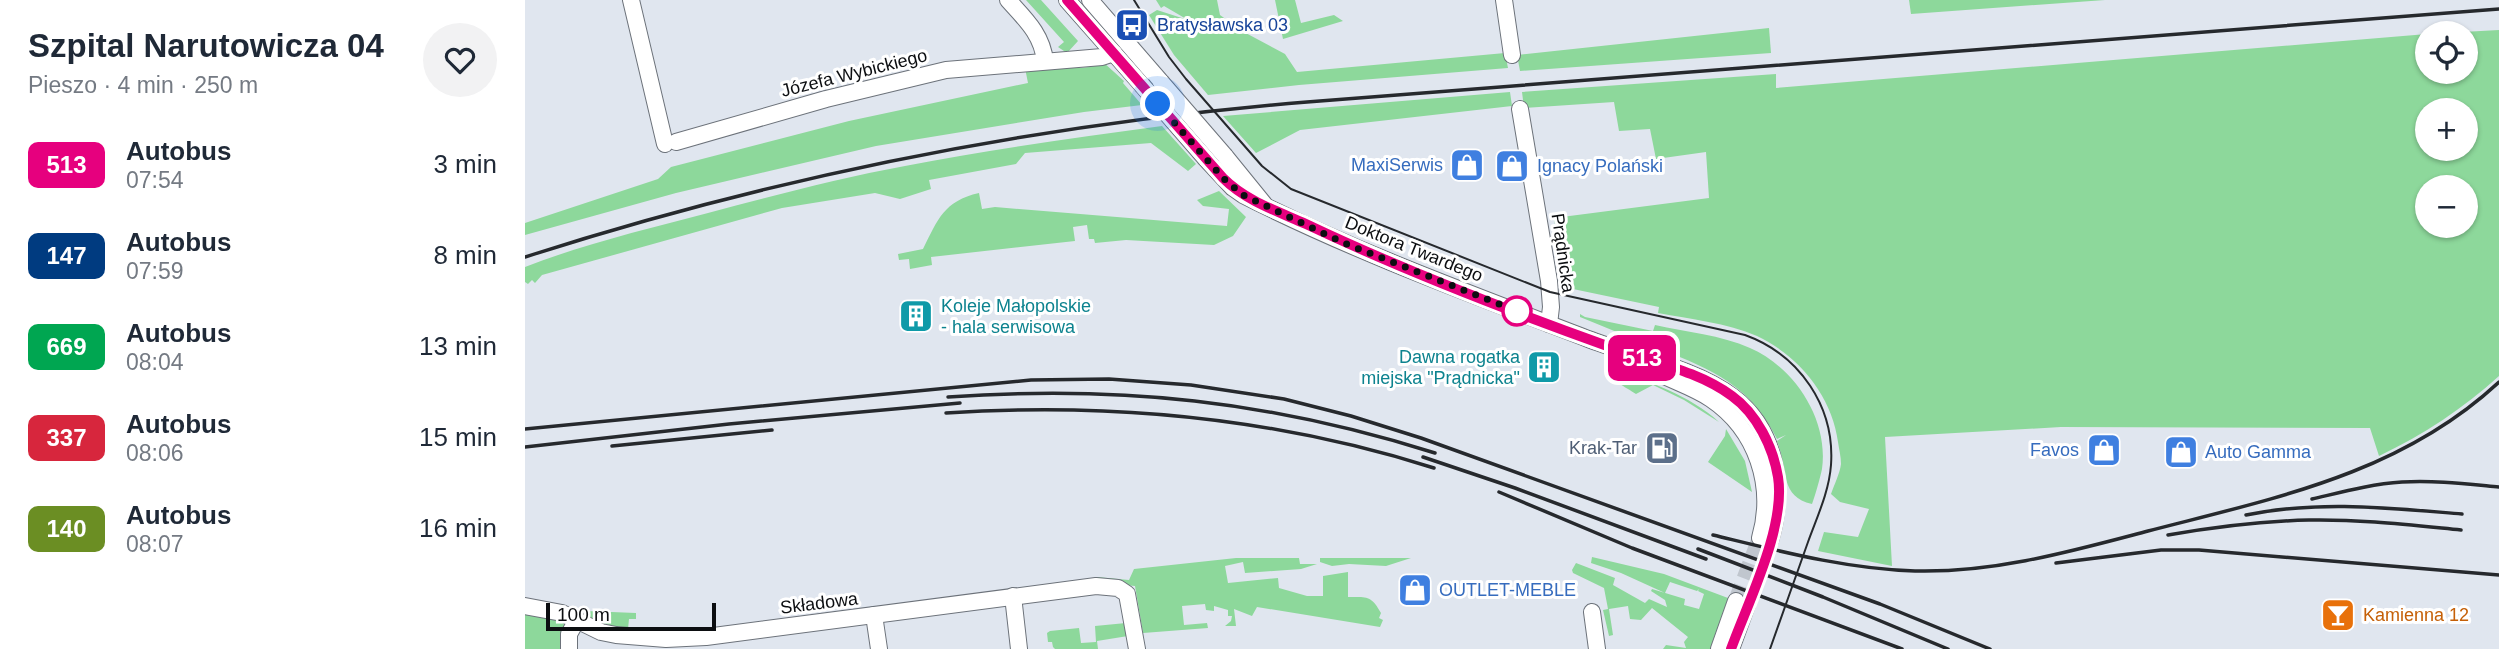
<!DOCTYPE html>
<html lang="pl">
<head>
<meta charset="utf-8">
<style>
	body { margin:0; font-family:Helvetica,sans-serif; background:#f2f2f3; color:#1f2937; height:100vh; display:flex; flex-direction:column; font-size:26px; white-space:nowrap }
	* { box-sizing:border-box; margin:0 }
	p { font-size:23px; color:#747a83 }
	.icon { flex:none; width:38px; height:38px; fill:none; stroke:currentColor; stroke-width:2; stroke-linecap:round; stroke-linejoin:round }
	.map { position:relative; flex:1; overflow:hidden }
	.side { display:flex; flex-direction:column; background:#fff; width:525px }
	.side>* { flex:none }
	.badge { padding:0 14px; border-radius:10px; font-size:24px; line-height:46px }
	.controls { position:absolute; left:1890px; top:21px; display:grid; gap:14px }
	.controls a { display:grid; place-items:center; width:63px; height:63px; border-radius:50%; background:#fff; box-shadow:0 2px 5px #0004; font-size:35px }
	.scale { position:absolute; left:21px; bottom:18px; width:170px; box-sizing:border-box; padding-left:7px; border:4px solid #0c0e11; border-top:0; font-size:19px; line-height:24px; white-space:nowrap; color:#0c0e11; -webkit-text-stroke:5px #fff; paint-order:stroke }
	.you { position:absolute; width:35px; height:35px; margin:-18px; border:5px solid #fff; border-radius:50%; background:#1a73e8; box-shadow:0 0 0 10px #1a73e833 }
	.map>.badge { position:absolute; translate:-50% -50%; box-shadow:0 0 0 4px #fff }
	.round { display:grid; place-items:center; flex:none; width:74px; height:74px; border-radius:37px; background:#f2f2f3 }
	.headline { display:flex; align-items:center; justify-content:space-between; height:119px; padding:0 28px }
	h1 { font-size:33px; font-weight:600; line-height:52px }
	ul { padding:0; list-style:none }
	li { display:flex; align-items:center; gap:21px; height:91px; padding:0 28px }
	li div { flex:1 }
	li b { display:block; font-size:26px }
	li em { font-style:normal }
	li .badge { min-width:77px; font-weight:700; text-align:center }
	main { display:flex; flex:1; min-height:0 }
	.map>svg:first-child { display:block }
	.green { fill:#8dd89b; fill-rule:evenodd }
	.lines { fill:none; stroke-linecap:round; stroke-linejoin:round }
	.minor-tunnel { stroke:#c0c6ce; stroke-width:16; stroke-dasharray:16 8; stroke-linecap:butt }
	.minor-casing { stroke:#6c727a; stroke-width:18 }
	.minor { stroke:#fff; stroke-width:16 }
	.tram { stroke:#26292d; stroke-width:2 }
	.rail { stroke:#26292d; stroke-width:3.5 }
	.minor-bridge-casing { stroke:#6c727a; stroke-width:18; stroke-linecap:butt }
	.minor-bridge { stroke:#fff; stroke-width:16 }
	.line-casing { stroke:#fff; stroke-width:16 }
	.line { stroke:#e6007e; stroke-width:10 }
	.walk { stroke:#0c0e11; stroke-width:7; stroke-dasharray:0 12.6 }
	.stop-dot { fill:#fff; stroke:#e6007e; stroke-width:3.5 }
	.labels { text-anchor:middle; stroke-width:6; stroke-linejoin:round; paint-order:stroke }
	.transit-label { font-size:18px; fill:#164399; stroke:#fff; text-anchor:start }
	.street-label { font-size:18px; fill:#0c0e11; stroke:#fff }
	.shop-label { font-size:18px; fill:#366cbe; stroke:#fff; text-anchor:start }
	.culture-label { font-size:18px; fill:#0d838f; stroke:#fff; text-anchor:start }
	.service-label { font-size:18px; fill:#4e5e75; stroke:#fff; text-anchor:end }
	.food-label { font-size:18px; fill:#c56008; stroke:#fff; text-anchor:start }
</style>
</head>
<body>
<main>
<section class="side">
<div class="headline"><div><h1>Szpital Narutowicza 04</h1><p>Pieszo · 4 min · 250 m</p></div><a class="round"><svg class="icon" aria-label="heart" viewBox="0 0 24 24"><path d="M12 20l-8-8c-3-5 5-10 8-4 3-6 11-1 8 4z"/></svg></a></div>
<ul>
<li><span class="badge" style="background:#e6007e;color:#fff">513</span><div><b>Autobus</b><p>07:54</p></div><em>3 min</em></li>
<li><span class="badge" style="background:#003b80;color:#fff">147</span><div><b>Autobus</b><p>07:59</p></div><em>8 min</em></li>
<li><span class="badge" style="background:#00a651;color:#fff">669</span><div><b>Autobus</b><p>08:04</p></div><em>13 min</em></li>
<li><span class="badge" style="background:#d7263d;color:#fff">337</span><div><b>Autobus</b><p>08:06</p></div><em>15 min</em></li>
<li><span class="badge" style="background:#6b8e23;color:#fff">140</span><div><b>Autobus</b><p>08:07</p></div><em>16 min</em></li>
</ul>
</section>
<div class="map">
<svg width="1974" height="649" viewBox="0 0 1974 649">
	<rect width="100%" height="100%" fill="#e0e6ef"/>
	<g class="green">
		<path d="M501 0H516L553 41 542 53 533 47 539 42Z"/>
		<path d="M631 0H692L695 15 717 31 760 54 772 72 980 53 983 68 774 85 683 95 649 55 624 15 632 10 663 20 639 6 636 8Z"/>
		<path d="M750 0H770L776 23 809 15 818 21 758 39Z"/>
		<path d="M1384 0H1580L1386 14Z"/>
		<path d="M1244 28 1246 53 995 71 992 55Z"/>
		<path d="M1974 30V376C1939 408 1898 435 1854 456L1845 428 1536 427 1360 437 1367 566 1293 551 1299 532 1333 537 1344 509 1315 502 1306 494C1309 485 1315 473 1316 464 1316 457 1314 449 1313 442 1307 396 1274 356 1232 336 1202 323 1165 319 1133 313L1134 307 1048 289 1039 285 1029 218 1184 198 1181 152 1131 159 1125 129 1094 131 1089 102 999 108 997 92 1251 74V88L1902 34V72H1941V33H1919ZM1902 110H1941V149H1902ZM1902 187H1941V226H1902Z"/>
		<path d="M578 62 599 81 598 83 617 105 559 112 351 146 151 193 0 235V223L133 179 146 167 324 121 503 83 500 68 554 64 555 68 564 67V63Z"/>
		<path d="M985 92 987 106 775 130 731 153 698 116Z"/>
		<path d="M637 126 671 164 663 171 626 143 500 153 491 164 404 180 406 189 375 199 350 193 257 208 17 275 10 283 7 280 3 284 0 282V267C59 244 122 229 183 213 248 196 314 178 380 166 465 149 551 138 637 126Z"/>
		<path d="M694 191 721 217 708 236 689 245 601 240 570 243 569 239H564L562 225 548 227 550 241 406 257 407 265 385 269 384 259 374 260 373 254 398 249C413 219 419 201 454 193L457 209 470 207 702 226 704 209 678 206 672 200Z"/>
		<path d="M1055 314 1060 317 1128 331 1130 325C1161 332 1196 335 1225 348 1269 367 1304 419 1297 469 1295 478 1291 493 1287 504 1254 497 1263 468 1252 441L1261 435 1252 439C1226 386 1188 370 1135 349 1109 339 1082 328 1055 317Z"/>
		<path d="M1087 367C1123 382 1165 395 1194 422L1159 400 1128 385 1111 394C1101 387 1084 381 1087 367Z"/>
		<path d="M1201 429 1220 461 1227 492 1183 462 1200 436Z"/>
		<path d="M1067 557 1139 574 1203 598 1185 649H1138L1141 645 1161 648 1159 642 1163 637 1127 608 1116 620 1105 619 1103 606 1084 609 1088 635 1084 636 1078 610 1083 609 1079 588 1048 573 1047 570 1051 563 1090 578 1088 585 1120 603 1124 599 1142 607 1140 600 1126 591 1127 589 1160 599 1159 605 1174 609 1179 594 1173 591 1174 589 1172 591 1145 582 1140 593 1096 573 1066 563Z"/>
		<path d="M711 558H774L775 564H792L776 569 720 573 718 562 700 566 703 583 753 578 754 588 782 596H798V576L823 572V597C842 597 846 595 856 613L854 618 858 620 855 627 732 607 727 616 709 609 711 626H700L706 621 707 616H703V610L689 606V611L681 610 680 604 657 606 659 625 682 623 683 628 618 633 610 586 577 583 572 577 604 580 609 569Z"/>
		<path d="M795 558H886L861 566 824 564 807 566 795 562Z"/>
		<path d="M0 610 31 615 41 623V649H0Z"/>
		<path d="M62 611 111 613V619H104L103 629 62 620Z"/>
		<path d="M601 623 603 636 572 641 573 649H530L528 647 527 642H523L522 633 525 631 554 628 556 643 571 642 570 626Z"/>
	</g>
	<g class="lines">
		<g class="minor-tunnel">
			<path d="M1211 601 1235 538"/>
			<path d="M1222 605 1245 541"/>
		</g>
		<g class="minor-casing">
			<g id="minor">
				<path d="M106 0 140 144"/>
				<path d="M483 0C500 19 517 34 520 61"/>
				<path d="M542 0 617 85"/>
				<path d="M565 0 636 82"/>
				<path d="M979 0 987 55"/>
				<path d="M995 109 1024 281 1026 307 1024 324"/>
				<path d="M151 142 301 99 421 70 577 57 589 53"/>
				<path d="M700 156 739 204"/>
				<path d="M681 159 708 188 718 195C830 252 949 295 1066 340 1109 356 1172 369 1208 397 1253 431 1260 491 1245 541"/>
				<path d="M1119 365C1140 379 1165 385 1186 399 1232 430 1250 486 1235 538"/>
				<path d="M488 596 494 649"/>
				<path d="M0 606 37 613 76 632 91 635 141 639 181 637 571 586 593 588 602 594 612 649"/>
				<path d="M1067 612 1072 649"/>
				<path d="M349 615 354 649"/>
				<path d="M44 649V634L52 620"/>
				<path d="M1194 649 1211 601"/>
				<path d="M1206 649 1222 605"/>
			</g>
		</g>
		<use href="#minor" class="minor"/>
		<path class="tram" d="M609 0 644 57 661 79 737 166 766 189 1025 292 1220 335C1275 355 1310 407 1306 465 1304 492 1292 517 1283 542 1270 578 1258 613 1245 649"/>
		<g class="rail">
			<path d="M0 257C255 175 516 124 782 102L1974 9"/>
			<path d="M423 397C596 385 745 401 910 453"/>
			<path d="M421 413C587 402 751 418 909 468"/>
			<path d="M0 429 506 380 584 379 666 385 759 399 826 416 896 438 1355 604 1465 649"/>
			<path d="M87 446 247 430"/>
			<path d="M0 447 204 424 435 403"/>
			<path d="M898 457 990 488 1181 559"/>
			<path d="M974 492 1107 548 1377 649"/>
			<path d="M1787 499C1817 492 1846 484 1877 482 1909 480 1942 484 1974 487"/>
			<path d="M1721 515C1794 500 1864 508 1937 514"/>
			<path d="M1188 535C1254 551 1321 569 1390 571 1470 573 1547 551 1623 531 1750 498 1875 474 1974 382"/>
			<path d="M1643 535C1689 527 1737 521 1784 520 1834 519 1885 525 1936 530"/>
			<path d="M1173 549 1298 597 1423 649"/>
			<path d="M1531 563 1636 550H1674L1974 575"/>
		</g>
		<g class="minor-bridge-casing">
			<g id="minor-bridge">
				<path d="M636 82 700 156"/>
				<path d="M617 85 681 159"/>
			</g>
		</g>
		<use href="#minor-bridge" class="minor-bridge"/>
	</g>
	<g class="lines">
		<g class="line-casing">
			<path id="line" d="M542 0 698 178C721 201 752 211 781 224 878 270 984 311 1085 347 1125 362 1172 370 1207 396 1232 414 1248 447 1253 477 1261 527 1223 602 1206 649"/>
		</g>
		<use href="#line" class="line"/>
		<path class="walk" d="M633 104 698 178 718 195 819 243 992 311"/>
	</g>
	<defs>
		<g id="bus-square" transform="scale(1.75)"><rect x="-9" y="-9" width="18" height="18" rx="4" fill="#1a4fb4" stroke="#fff"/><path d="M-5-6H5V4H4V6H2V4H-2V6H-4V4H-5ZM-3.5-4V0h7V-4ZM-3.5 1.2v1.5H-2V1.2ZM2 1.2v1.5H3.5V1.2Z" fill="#fff"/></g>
		<g id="shop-square" transform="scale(1.75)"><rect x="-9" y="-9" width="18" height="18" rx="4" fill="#3f7fe0" stroke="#fff"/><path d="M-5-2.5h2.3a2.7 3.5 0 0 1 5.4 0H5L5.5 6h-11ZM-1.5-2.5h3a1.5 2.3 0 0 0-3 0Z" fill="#fff"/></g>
		<g id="building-square" transform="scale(1.75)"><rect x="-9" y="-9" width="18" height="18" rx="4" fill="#0f9aa8" stroke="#fff"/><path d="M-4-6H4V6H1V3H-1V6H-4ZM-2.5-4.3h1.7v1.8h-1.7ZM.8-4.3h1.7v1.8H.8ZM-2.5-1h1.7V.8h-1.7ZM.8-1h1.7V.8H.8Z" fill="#fff"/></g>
		<g id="fuel-square" transform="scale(1.75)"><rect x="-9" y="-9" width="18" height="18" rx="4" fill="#5c6f8a" stroke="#fff"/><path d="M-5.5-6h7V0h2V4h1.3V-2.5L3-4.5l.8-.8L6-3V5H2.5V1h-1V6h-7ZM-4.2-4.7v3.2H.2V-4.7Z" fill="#fff"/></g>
		<g id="bar-square" transform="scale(1.75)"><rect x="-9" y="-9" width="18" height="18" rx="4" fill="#e8710a" stroke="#fff"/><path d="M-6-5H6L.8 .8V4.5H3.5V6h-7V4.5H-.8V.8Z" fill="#fff"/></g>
	</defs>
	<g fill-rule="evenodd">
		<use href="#bus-square" x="607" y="25"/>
		<use href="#shop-square" x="942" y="165"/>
		<use href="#shop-square" x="987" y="166"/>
		<use href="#building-square" x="391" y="316"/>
		<use href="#building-square" x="1019" y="367"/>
		<use href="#fuel-square" x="1137" y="448"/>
		<use href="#shop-square" x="1579" y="450"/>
		<use href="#shop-square" x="1656" y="452"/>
		<use href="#shop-square" x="890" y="590"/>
		<use href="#bar-square" x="1813" y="615"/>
	</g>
	<circle class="stop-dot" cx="992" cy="311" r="14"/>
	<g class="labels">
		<g class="transit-label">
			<text x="632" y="31">Bratysławska 03</text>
		</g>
		<g class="street-label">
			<text transform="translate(329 73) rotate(-14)" y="6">Józefa Wybickiego</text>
			<text transform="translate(889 249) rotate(22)" y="6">Doktora Twardego</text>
			<text transform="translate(1038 253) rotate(82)" y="6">Prądnicka</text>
			<text transform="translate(294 603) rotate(-7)" y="6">Składowa</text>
		</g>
		<g class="shop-label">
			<text x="918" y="171" text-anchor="end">MaxiSerwis</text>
			<text x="1012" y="172">Ignacy Polański</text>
			<text x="1554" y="456" text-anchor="end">Favos</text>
			<text x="1680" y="458">Auto Gamma</text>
			<text x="914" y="596">OUTLET-MEBLE</text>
		</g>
		<g class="culture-label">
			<text x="416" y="312">Koleje Małopolskie<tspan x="416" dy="21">- hala serwisowa</tspan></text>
			<text x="995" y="363" text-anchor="end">Dawna rogatka<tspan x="995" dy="21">miejska "Prądnicka"</tspan></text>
		</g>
		<g class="service-label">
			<text x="1112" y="454">Krak-Tar</text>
		</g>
		<g class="food-label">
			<text x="1838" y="621">Kamienna 12</text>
		</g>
	</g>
</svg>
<div class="controls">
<a><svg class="icon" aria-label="locate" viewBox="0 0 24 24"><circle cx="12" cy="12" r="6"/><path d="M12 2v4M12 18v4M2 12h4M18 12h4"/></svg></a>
<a>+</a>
<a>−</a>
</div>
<div class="scale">100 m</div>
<div class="you" style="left:633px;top:104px"></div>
<b class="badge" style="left:1117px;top:358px;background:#e6007e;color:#fff">513</b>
</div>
</main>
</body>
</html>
